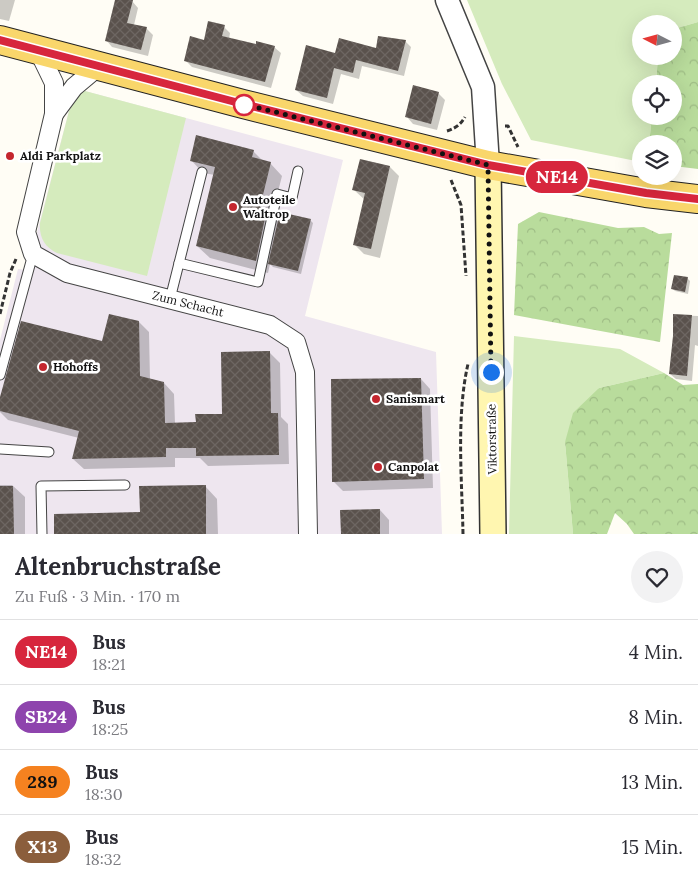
<!DOCTYPE html>
<html lang="de">
<head>
<meta charset="utf-8">
<style>
	body { margin:0; font-family:Lora,serif; background:#f2f2f3; color:#2b2b33; height:100vh; display:flex; flex-direction:column; font-size:19px; white-space:nowrap }
	* { box-sizing:border-box; margin:0 }
	p { font-size:16px; color:#7c7c81 }
	.icon { flex:none; width:28px; height:28px; fill:none; stroke:currentColor; stroke-width:2; stroke-linecap:round; stroke-linejoin:round }
	.map { position:relative; height:534px; overflow:hidden }
	.panel { display:flex; flex-direction:column; background:#fff; flex:1 }
	.panel>* { flex:none }
	.badge { padding:0 10px; border-radius:16px; font-size:18px; line-height:32px }
	.needle { width:32px; rotate:276deg }
	.tools { position:absolute; left:632px; top:15px; display:grid; gap:10px }
	.tools a { display:grid; place-items:center; width:50px; height:50px; border-radius:50%; background:#fff; box-shadow:0 5px 20px #0002; font-size:25px }
	.you { position:absolute; width:25px; height:25px; margin:-12px; border:4px solid #fff; border-radius:50%; background:#1a73e8; box-shadow:0 0 0 8px #1a73e833 }
	.map>.badge { position:absolute; translate:-50% -50%; box-shadow:0 0 0 2px #fff }
	.round { display:grid; place-items:center; flex:none; width:52px; height:52px; border-radius:26px; background:#f2f2f3 }
	.summary { display:flex; align-items:center; justify-content:space-between; height:85px; padding:0 15px }
	h1 { font-size:24px; font-weight:700; line-height:38px }
	ul { padding:0; list-style:none }
	li { display:flex; align-items:center; gap:15px; height:65px; padding:0 15px; border-top:1px solid #e1e1e2 }
	li div { flex:1 }
	li b { display:block; font-size:19px }
	li em { font-style:normal }
	li .badge { min-width:55px; font-weight:700; text-align:center }
	.map>svg:first-child { display:block }
	.industrial { fill:#eee6ef }
	.grass { fill:#d5ebbd }
	.forest { fill:url(#forest-crowns) }
	.shadow { fill:#0003 }
	.building { fill:url(#building-cross-hatch) }
	.lines { fill:none; stroke-linecap:round; stroke-linejoin:round }
	.service-casing { stroke:#444; stroke-width:11 }
	.minor-casing { stroke:#444; stroke-width:20 }
	.tertiary-casing { stroke:#444; stroke-width:25 }
	.secondary-casing { stroke:#333; stroke-width:28 }
	.primary-casing { stroke:#222; stroke-width:30 }
	.path { stroke:#333; stroke-width:3; stroke-dasharray:5 2.5; stroke-linecap:butt }
	.service { stroke:#fff; stroke-width:9 }
	.minor { stroke:#fff; stroke-width:18 }
	.tertiary { stroke:#fff; stroke-width:22 }
	.secondary { stroke:#fff6b0; stroke-width:25 }
	.primary { stroke:#f9d66b; stroke-width:28 }
	.line-casing { stroke:#fff; stroke-width:11 }
	.line { stroke:#d7263d; stroke-width:8 }
	.walk { stroke:#111; stroke-width:5; stroke-dasharray:0 9 }
	.stop-dot { fill:#fff; stroke:#d7263d; stroke-width:2.5 }
	.poi-dot { fill:#c4262e; stroke:#fff; stroke-width:2 }
	.labels { text-anchor:middle; stroke-width:5; stroke-linejoin:round; paint-order:stroke }
	.poi-label { font-size:12px; font-weight:bold; fill:#111; stroke:#fff; text-anchor:start }
	.street-label { font-size:12px; fill:#111; stroke:#fff }
</style>
</head>
<body>
<div class="map">
<svg width="698" height="534" viewBox="0 0 698 534">
	<defs>
		<pattern id="forest-crowns" width="20" height="18" patternUnits="userSpaceOnUse" patternTransform="scale(1.25)"><rect width="20" height="18" fill="#b9dc9c"/><path d="M2 6a3 3 0 1 1 6 0M12 15a3 3 0 1 1 6 0" fill="none" stroke="#9ebc85"/></pattern>
		<pattern id="building-cross-hatch" width="8" height="8" patternUnits="userSpaceOnUse" patternTransform="scale(1.25)"><rect width="8" height="8" fill="#5a524d"/><path d="M0 0l8 8M0 8l8-8" fill="none" stroke="#6d6662"/></pattern>
	</defs>
	<rect width="100%" height="100%" fill="#fffdf5"/>
	<path class="industrial" d="M85 91 343 160 305 316 436 352 442 534H0V340L18 269 27 270 69 111Z"/>
	<g class="grass">
		<path d="M467 0H698V22L674 29V24H641V56H658L656 84H641V116H652L649 144H641V162L531 140 502 84Z"/>
		<path d="M85 91 186 118 147 276 57 253C44 247 39 237 40 223L69 111 79 94Z"/>
		<path d="M514 336 620 349 664 373 599 388 565 442 573 534H509Z"/>
	</g>
	<g class="forest">
		<path d="M698 22V169L674 166V144H649L652 116H674V84H656L658 56H674V29Z"/>
		<path d="M539 212 618 228 644 227 659 234 672 233 660 342 514 315 518 224Z"/>
		<path d="M664 373 683 385 698 384V534H634L627 524 615 513 607 534H573L565 442 573 413 599 388Z"/>
	</g>
	<g class="shadow">
		<path d="M0 0H15L9 21 0 19Z"/>
		<path d="M116 0 132 1 138 8 134 25 146 28 153 35 148 56 112 47 106 40Z"/>
		<path d="M224 27 230 33 229 39 256 46 274 47 281 53 271 88 192 67 185 60 205 41Z"/>
		<path d="M405 41 411 47 404 76 362 66 359 79 341 74 333 104 303 96 296 90 336 54 376 49Z"/>
		<path d="M438 93 445 100 437 130 413 124 407 117Z"/>
		<path d="M253 151 264 162 270 163 282 176 272 215 279 222 310 220 313 223 301 274 273 267 270 264 268 273 210 258 197 246 215 175 203 173 191 160Z"/>
		<path d="M390 167 399 176 380 258 364 254 354 244 365 200 354 190Z"/>
		<path d="M687 278 690 281 688 294 675 291 672 288Z"/>
		<path d="M675 315 698 316V346L695 345 692 381 676 379 670 374Z"/>
		<path d="M139 322 149 332 150 380 164 383 174 394 175 424 197 423 223 415 270 353 280 363 281 417 288 424 289 464 208 466 200 458H175V467L84 469 73 459 79 438 8 420 0 412V402Z"/>
		<path d="M421 379 430 389 433 488 343 491 334 482Z"/>
		<path d="M0 485H12L25 497V534H0Z"/>
		<path d="M205 486 217 499 218 534H55V515L141 513Z"/>
		<path d="M380 510 389 520V534H342V511Z"/>
	</g>
	<g class="building">
		<path d="M115 0H133L127 23 147 27 141 50 105 41Z"/>
		<path d="M208 21 225 25 222 36 256 44V41L275 46 265 82 184 61 190 36 204 40Z"/>
		<path d="M378 36 406 40 398 71 356 60 353 73 334 68 327 98 295 90 306 45 335 53 339 38 376 48Z"/>
		<path d="M413 85 439 92 431 124 405 117Z"/>
		<path d="M196 135 254 150 252 157 271 162 260 207 267 209 256 261 196 246 215 167 190 161Z"/>
		<path d="M360 159 390 166 371 249 353 245 365 193 352 190Z"/>
		<path d="M280 212 311 219 298 271 268 264Z"/>
		<path d="M674 275 688 277 685 292 671 289Z"/>
		<path d="M109 314 139 321 140 376 164 382 165 423 196 422 195 414H222L221 352 270 351 271 413H278L279 455 196 456V448H166V457L72 459 79 431 0 411V397L21 321 102 341Z"/>
		<path d="M673 314 692 315 687 376 669 374 673 336Z"/>
		<path d="M421 378 424 479 332 482 331 379Z"/>
		<path d="M206 485V534H54V514L140 512 139 486Z"/>
		<path d="M0 486H13L14 534H0Z"/>
		<path d="M380 509V534H341L340 510Z"/>
	</g>
	<g class="lines">
		<g class="service-casing">
			<g id="service">
				<path d="M179 263 258 282 277 194 292 198 298 171"/>
				<path d="M170 299 202 172"/>
				<path d="M0 375 33 254"/>
				<path d="M0 449 49 452"/>
				<path d="M42 534 41 486 125 485"/>
			</g>
		</g>
		<g class="minor-casing">
			<g id="minor">
				<path d="M38 50 54 83V114L26 232 33 254 67 273 270 325 296 342 305 372 308 534"/>
				<path d="M54 114 74 87 99 66"/>
			</g>
		</g>
		<g class="tertiary-casing">
			<path id="tertiary" d="M447 0 483 87 488 165"/>
		</g>
		<g class="secondary-casing">
			<path id="secondary" d="M488 165 493 534"/>
		</g>
		<g class="primary-casing">
			<path id="primary" d="M0 40 243 104 488 165 646 193 698 199"/>
		</g>
		<g class="path">
			<path d="M505 126H508L518 147"/>
			<path d="M447 131C456 128 461 124 465 117"/>
			<path d="M451 180 461 205 466 276"/>
			<path d="M0 314 10 273 16 259"/>
			<path d="M463 534C462 480 456 416 468 364"/>
		</g>
		<use href="#service" class="service"/>
		<use href="#minor" class="minor"/>
		<use href="#tertiary" class="tertiary"/>
		<use href="#secondary" class="secondary"/>
		<use href="#primary" class="primary"/>
	</g>
	<g class="lines">
		<g class="line-casing">
			<path id="line" d="M0 40 243 104 488 165 646 193 698 199"/>
		</g>
		<use href="#line" class="line"/>
		<path class="walk" d="M244 105 243 104 488 165 491 372"/>
	</g>
	<circle class="stop-dot" cx="244" cy="105" r="10"/>
	<g class="poi-dot">
		<circle cx="10" cy="156" r="5"/>
		<circle cx="233" cy="207" r="5"/>
		<circle cx="43" cy="367" r="5"/>
		<circle cx="376" cy="399" r="5"/>
		<circle cx="378" cy="467" r="5"/>
	</g>
	<g class="labels">
		<g class="poi-label">
			<text x="20" y="160">Aldi Parkplatz</text>
			<text x="243" y="204">Autoteile<tspan x="243" dy="14">Waltrop</tspan></text>
			<text x="53" y="371">Hohoffs</text>
			<text x="386" y="403">Sanismart</text>
			<text x="388" y="471">Canpolat</text>
		</g>
		<g class="street-label">
			<text transform="translate(188 304) rotate(14)" y="4">Zum Schacht</text>
			<text transform="translate(492 439) rotate(-91)" y="4">Viktorstraße</text>
		</g>
	</g>
</svg>
<div class="tools">
<a><svg class="needle" viewBox="-14 -14 28 28"><path d="M0-13l5 13h-10z" fill="#e53935"/><path d="M0 13l5-13h-10z" fill="#7c7c81"/></svg></a>
<a><svg class="icon" aria-label="locate" viewBox="0 0 24 24"><circle cx="12" cy="12" r="6"/><path d="M12 2v4M12 18v4M2 12h4M18 12h4"/></svg></a>
<a><svg class="icon" aria-label="layers" viewBox="0 0 24 24"><path d="M12 4l9 5-9 5-9-5zM3 14l9 5 9-5"/></svg></a>
</div>
<div class="you" style="left:491px;top:372px"></div>
<b class="badge" style="left:557px;top:177px;background:#d7263d;color:#fff">NE14</b>
</div>
<section class="panel">
<div class="summary"><div><h1>Altenbruchstraße</h1><p>Zu Fuß · 3 Min. · 170 m</p></div><a class="round"><svg class="icon" aria-label="heart" viewBox="0 0 24 24"><path d="M12 20l-8-8c-3-5 5-10 8-4 3-6 11-1 8 4z"/></svg></a></div>
<ul>
<li><span class="badge" style="background:#d7263d;color:#fff">NE14</span><div><b>Bus</b><p>18:21</p></div><em>4 Min.</em></li>
<li><span class="badge" style="background:#8e44ad;color:#fff">SB24</span><div><b>Bus</b><p>18:25</p></div><em>8 Min.</em></li>
<li><span class="badge" style="background:#f58220;color:#111">289</span><div><b>Bus</b><p>18:30</p></div><em>13 Min.</em></li>
<li><span class="badge" style="background:#8b5e3c;color:#fff">X13</span><div><b>Bus</b><p>18:32</p></div><em>15 Min.</em></li>
</ul>
</section>
</body>
</html>
